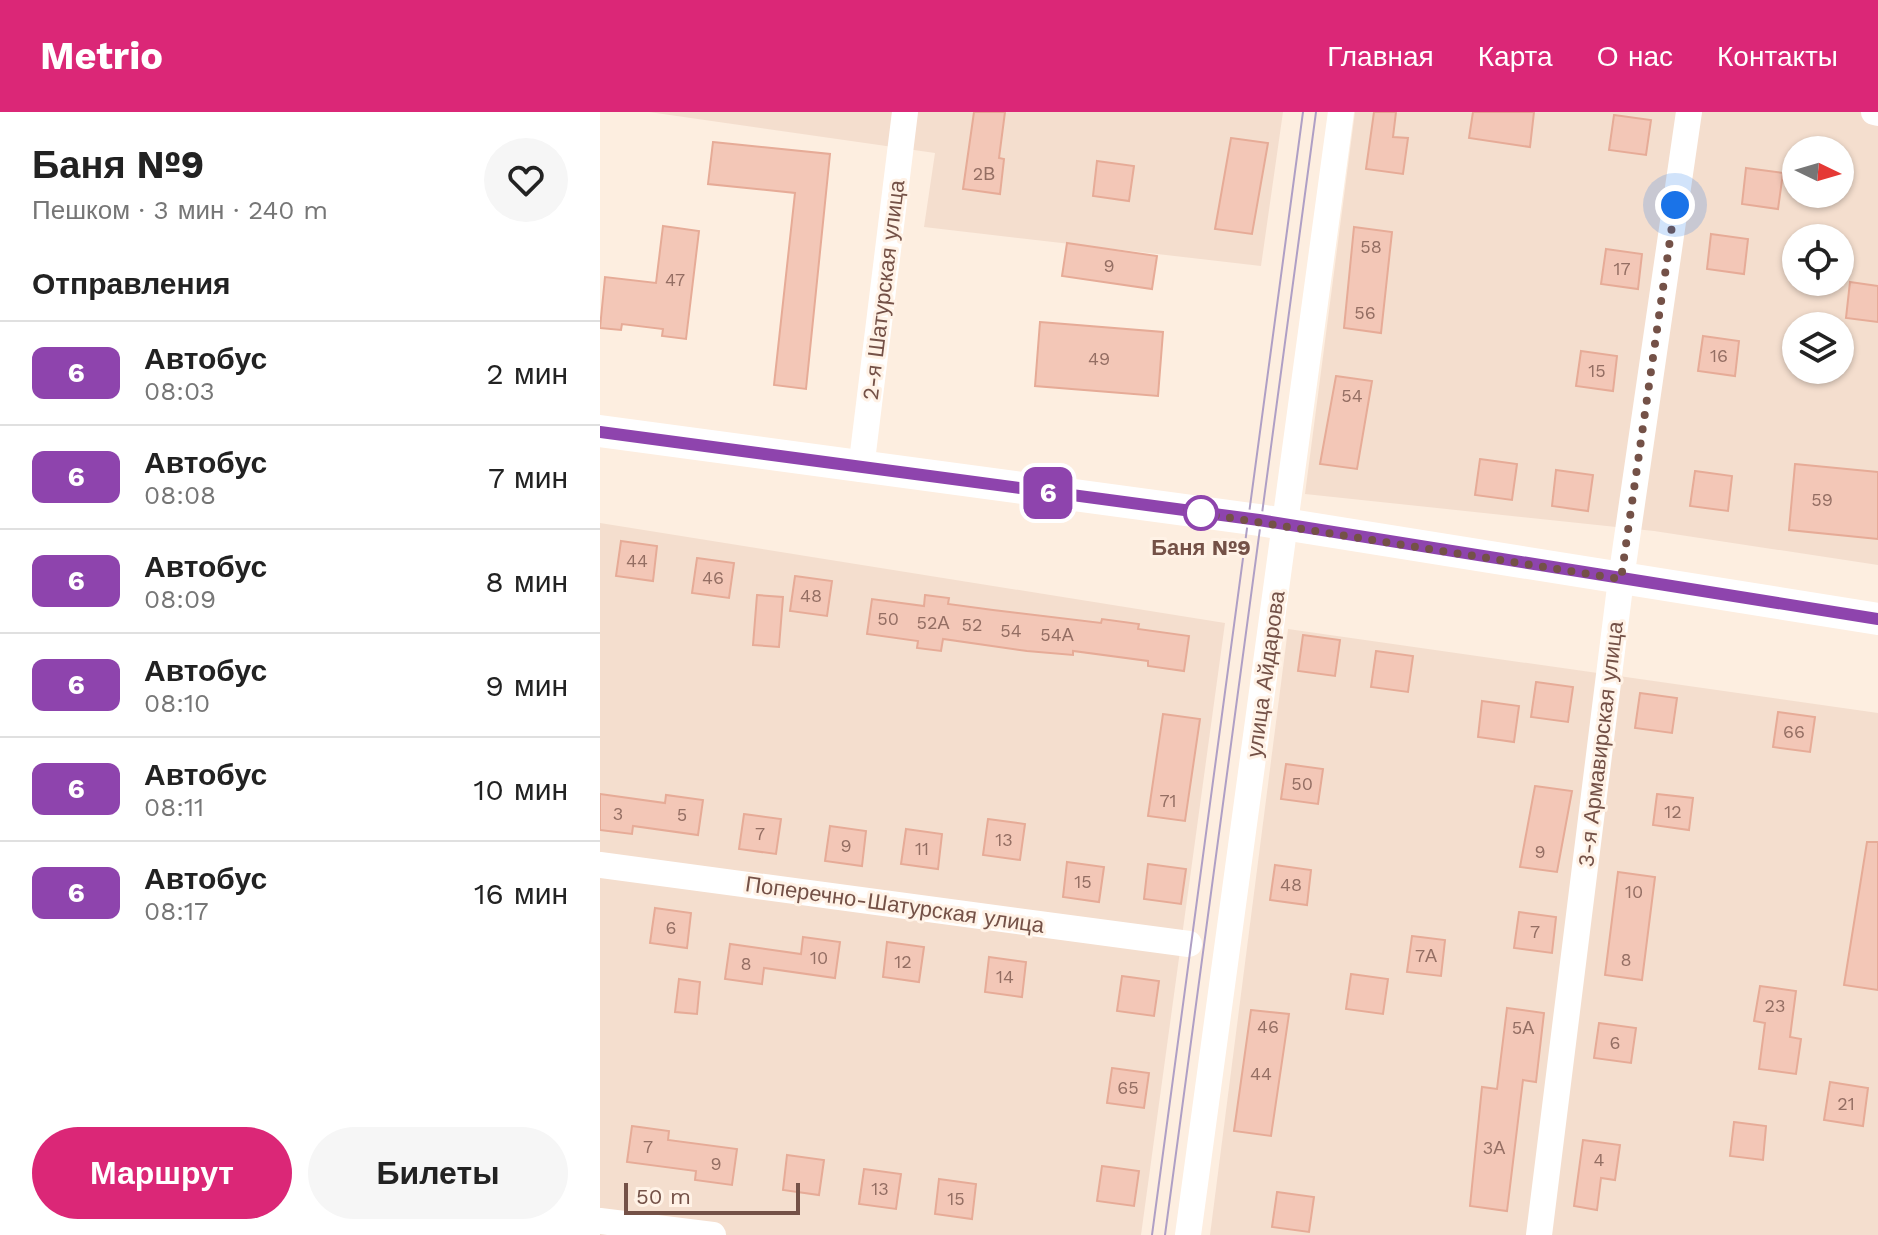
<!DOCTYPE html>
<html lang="ru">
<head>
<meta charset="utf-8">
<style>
	body { margin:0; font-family:"Work Sans",sans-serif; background:#f6f6f6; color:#222; height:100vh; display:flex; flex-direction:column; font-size:30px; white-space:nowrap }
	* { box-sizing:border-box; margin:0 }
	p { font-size:26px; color:#767676 }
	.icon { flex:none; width:44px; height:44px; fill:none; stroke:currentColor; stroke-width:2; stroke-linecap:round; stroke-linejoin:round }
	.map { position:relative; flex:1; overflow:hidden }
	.details { display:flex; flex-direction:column; background:#fff; width:600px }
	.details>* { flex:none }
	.badge { padding:0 16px; border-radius:12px; font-size:28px; line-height:52px }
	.needle { width:52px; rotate:95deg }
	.controls { position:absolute; left:1182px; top:24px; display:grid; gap:16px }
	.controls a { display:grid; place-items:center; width:72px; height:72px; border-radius:50%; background:#fff; box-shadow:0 2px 6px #0004; font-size:40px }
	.scale { position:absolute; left:24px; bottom:20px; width:176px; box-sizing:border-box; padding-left:8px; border:4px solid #745147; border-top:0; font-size:22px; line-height:28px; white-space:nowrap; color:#745147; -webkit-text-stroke:6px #fff2e6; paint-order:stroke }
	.you { position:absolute; width:40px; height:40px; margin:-20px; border:6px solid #fff; border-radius:50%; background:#1a73e8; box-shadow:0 0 0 12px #1a73e833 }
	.map>.badge { position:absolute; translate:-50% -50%; box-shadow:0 0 0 4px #fff }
	h2 { padding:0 32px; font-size:30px; line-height:72px }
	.round { display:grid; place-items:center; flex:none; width:84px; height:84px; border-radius:42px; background:#f6f6f6 }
	.headline { display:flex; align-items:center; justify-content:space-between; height:136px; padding:0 32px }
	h1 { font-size:38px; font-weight:700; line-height:60px }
	.button { display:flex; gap:16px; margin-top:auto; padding:16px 32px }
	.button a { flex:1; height:92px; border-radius:48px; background:#db2777; color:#fff; font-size:32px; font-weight:700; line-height:92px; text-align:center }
	.button a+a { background:#f6f6f6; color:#222 }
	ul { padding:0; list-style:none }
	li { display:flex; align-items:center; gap:24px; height:104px; padding:0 32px; border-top:2px solid #e0e0e0 }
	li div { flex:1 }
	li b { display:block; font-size:30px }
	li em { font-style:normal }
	li .badge { min-width:88px; font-weight:700; text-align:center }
	header { display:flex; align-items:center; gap:48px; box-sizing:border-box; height:112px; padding:0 40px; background:#db2777; color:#fff }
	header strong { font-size:38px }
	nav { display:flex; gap:44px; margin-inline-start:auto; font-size:28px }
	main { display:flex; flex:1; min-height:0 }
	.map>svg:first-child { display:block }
	.residential { fill:#f4dece; fill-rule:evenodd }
	.building { fill:#f3c7b7; stroke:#e6ab97; stroke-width:2 }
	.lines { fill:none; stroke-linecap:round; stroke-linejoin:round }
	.minor { stroke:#fff; stroke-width:26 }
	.tertiary { stroke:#fff; stroke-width:32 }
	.tram { stroke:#af9fc5; stroke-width:2 }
	.line-casing { stroke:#fff; stroke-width:18 }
	.line { stroke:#8e44ad; stroke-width:12 }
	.walk { stroke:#745147; stroke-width:8; stroke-dasharray:0 14.4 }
	.stop-dot { fill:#fff; stroke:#8e44ad; stroke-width:4 }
	.labels { text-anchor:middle; stroke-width:6; stroke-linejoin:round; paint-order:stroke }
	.number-label { font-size:18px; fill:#946e63 }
	.street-label { font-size:22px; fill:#745147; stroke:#fff2e6 }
	.stop-label { font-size:22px; font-weight:bold; fill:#745147; stroke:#fff2e6 }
</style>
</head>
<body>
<header>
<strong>Metrio</strong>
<nav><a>Главная</a><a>Карта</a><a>О нас</a><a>Контакты</a></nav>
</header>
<main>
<section class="details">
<div class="headline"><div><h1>Баня №9</h1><p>Пешком · 3 мин · 240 m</p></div><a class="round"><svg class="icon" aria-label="heart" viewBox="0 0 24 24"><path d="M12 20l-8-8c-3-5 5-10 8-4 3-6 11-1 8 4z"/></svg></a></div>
<h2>Отправления</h2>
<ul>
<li><span class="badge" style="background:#8e44ad;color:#fff">6</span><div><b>Автобус</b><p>08:03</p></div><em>2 мин</em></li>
<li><span class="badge" style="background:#8e44ad;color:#fff">6</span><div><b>Автобус</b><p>08:08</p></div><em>7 мин</em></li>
<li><span class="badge" style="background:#8e44ad;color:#fff">6</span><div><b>Автобус</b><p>08:09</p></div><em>8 мин</em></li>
<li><span class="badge" style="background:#8e44ad;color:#fff">6</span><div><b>Автобус</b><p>08:10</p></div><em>9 мин</em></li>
<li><span class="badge" style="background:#8e44ad;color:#fff">6</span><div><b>Автобус</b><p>08:11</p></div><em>10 мин</em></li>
<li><span class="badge" style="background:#8e44ad;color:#fff">6</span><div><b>Автобус</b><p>08:17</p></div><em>16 мин</em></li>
</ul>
<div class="button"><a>Маршрут</a><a>Билеты</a></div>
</section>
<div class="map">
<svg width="1278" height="1123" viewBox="0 0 1278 1123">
	<rect width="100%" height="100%" fill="#fdeee0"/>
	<g class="residential">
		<path d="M49 0H683L661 154 324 115 335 41Z"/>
		<path d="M755 0H1278V453L1054 419 705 382ZM1196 38H1240V82H1196ZM1196 126H1240V170H1196ZM1196 214H1240V258H1196Z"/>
		<path d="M0 411 625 511 541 1123H0Z"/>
		<path d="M688 517 1278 601V1123H610Z"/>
	</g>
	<g class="building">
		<path d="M374 0H405L399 46 404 47 400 82 363 77Z"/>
		<path d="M774 0H796L793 25 808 26 803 62 766 57Z"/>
		<path d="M873 0H934L930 35 869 26Z"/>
		<path d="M1014 3 1051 8 1046 43 1009 38Z"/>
		<path d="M631 26 668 31 652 122 615 117Z"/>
		<path d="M113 30 230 42 206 277 174 273 195 81 108 72Z"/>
		<path d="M497 49 534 54 529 89 493 84Z"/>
		<path d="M1146 56 1183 61 1178 97 1142 92Z"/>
		<path d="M63 114 99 119 86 227 62 224 63 217 22 212 21 218 0 216 5 165 56 171Z"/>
		<path d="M754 115 792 120 781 221 744 216Z"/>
		<path d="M1111 122 1148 127 1144 162 1107 157Z"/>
		<path d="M467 131 557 144 552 177 462 164Z"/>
		<path d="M1006 137 1042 142 1038 177 1001 172Z"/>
		<path d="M1250 170 1278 174V210L1246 206Z"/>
		<path d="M440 210 563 220 558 284 435 274Z"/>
		<path d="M1103 224 1139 229 1135 264 1098 259Z"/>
		<path d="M981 239 1017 244 1013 279 976 274Z"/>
		<path d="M736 264 772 269 757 357 720 352Z"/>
		<path d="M880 347 917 352 912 388 875 383Z"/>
		<path d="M1195 352 1278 360V427L1189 418Z"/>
		<path d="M956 358 993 363 988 399 952 394Z"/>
		<path d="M1095 359 1132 364 1128 399 1090 394Z"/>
		<path d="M21 429 57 434 53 469 16 464Z"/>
		<path d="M97 446 134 451 129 486 92 481Z"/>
		<path d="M195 464 232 469 227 504 190 499Z"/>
		<path d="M157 483 183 485 179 535 153 533Z"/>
		<path d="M325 483 349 486 348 492 393 498 501 511 502 507 539 512 538 517 589 524 584 559 548 554V549L473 539V543L427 539 343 527 341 539 317 536 318 529 267 522 272 487 324 494Z"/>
		<path d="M703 523 740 528 735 564 698 559Z"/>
		<path d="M776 539 813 544 808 580 771 575Z"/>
		<path d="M936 570 973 575 968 610 931 605Z"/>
		<path d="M1040 581 1077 586 1072 621 1035 616Z"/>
		<path d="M882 589 919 594 914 630 878 625Z"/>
		<path d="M1178 600 1215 605 1210 640 1173 635Z"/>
		<path d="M563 602 600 607 585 709 548 704Z"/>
		<path d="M686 652 723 657 718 692 681 687Z"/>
		<path d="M935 674 972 679 957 760 920 755Z"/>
		<path d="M0 682 65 691 66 683 103 688 98 723 33 714 32 722 0 718Z"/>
		<path d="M1057 682 1093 686 1089 718 1053 713Z"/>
		<path d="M144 702 181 707 176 742 139 737Z"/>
		<path d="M388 707 425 712 420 748 383 743Z"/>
		<path d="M230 714 266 719 262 754 225 749Z"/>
		<path d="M306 717 342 722 338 757 301 752Z"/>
		<path d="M1267 730H1278V878L1244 873Z"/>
		<path d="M467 750 504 755 499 790 463 785Z"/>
		<path d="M548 752 586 757 581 792 544 787Z"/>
		<path d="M675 753 711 758 707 793 670 788Z"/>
		<path d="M1018 760 1055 765 1042 868 1005 863Z"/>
		<path d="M55 796 91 801 87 836 50 831Z"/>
		<path d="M919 800 956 805 952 841 914 836Z"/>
		<path d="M812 824 845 828 841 864 807 860Z"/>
		<path d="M203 825 240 830 235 866 164 856 162 872 125 867 130 832 201 842Z"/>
		<path d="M287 830 324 835 319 870 283 865Z"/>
		<path d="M389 845 426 850 422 885 385 880Z"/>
		<path d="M751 862 788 867 783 902 746 897Z"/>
		<path d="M522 864 559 869 554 904 517 899Z"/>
		<path d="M79 867 100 870 97 902 75 900Z"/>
		<path d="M1160 874 1196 879 1190 925 1201 927 1196 962 1159 957 1165 911 1154 909Z"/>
		<path d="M907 896 944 901 936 970 923 968 907 1099 870 1094 882 975 897 977Z"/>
		<path d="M651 898 689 902 671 1024 634 1019Z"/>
		<path d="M999 911 1036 916 1031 951 994 946Z"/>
		<path d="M512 956 549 961 544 996 507 991Z"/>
		<path d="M1230 970 1268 976 1263 1014 1224 1008Z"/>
		<path d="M1134 1010 1166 1014 1163 1048 1130 1044Z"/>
		<path d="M32 1014 69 1019 68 1028 137 1037 132 1073 95 1068 96 1059 27 1050Z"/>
		<path d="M983 1028 1020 1033 1015 1068 1001 1066 997 1098 974 1094Z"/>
		<path d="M187 1043 224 1048 219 1083 183 1078Z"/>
		<path d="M502 1054 539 1059 534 1094 497 1089Z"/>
		<path d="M264 1057 301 1062 296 1097 259 1092Z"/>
		<path d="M339 1067 376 1072 372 1107 335 1102Z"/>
		<path d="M677 1080 714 1085 709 1120 672 1115Z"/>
	</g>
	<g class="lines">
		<g class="minor">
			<path d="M1274 0 1278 1"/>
			<path d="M261 357 305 0"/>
			<path d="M0 753 589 832"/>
			<path d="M0 1109 113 1123"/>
			<path d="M588 1123 741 0"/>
			<path d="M939 1123 1021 467 1089 0"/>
		</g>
		<path class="tertiary" d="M0 319 659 408 1278 507"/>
		<g class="tram">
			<path d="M552 1123 703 0"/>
			<path d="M565 1123 716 0"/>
		</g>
	</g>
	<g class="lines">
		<g class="line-casing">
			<path id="line" d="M0 320 659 408 1278 507"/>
		</g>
		<use href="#line" class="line"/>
		<path class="walk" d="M601 401 587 399 1021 467 1075 93"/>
	</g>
	<circle class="stop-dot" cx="601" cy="401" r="16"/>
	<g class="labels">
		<g class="number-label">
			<text x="384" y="68">2В</text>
			<text x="771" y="141">58</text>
			<text x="509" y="160">9</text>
			<text x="1022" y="163">17</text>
			<text x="75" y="174">47</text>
			<text x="765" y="207">56</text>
			<text x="1119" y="250">16</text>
			<text x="499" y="253">49</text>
			<text x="997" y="265">15</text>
			<text x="752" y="290">54</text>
			<text x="1222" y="394">59</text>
			<text x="37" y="455">44</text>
			<text x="113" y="472">46</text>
			<text x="211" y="490">48</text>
			<text x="288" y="513">50</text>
			<text x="333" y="517">52А</text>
			<text x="372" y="519">52</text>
			<text x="411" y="525">54</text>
			<text x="457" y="529">54А</text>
			<text x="1194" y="626">66</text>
			<text x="702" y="678">50</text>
			<text x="568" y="695">71</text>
			<text x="1073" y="706">12</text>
			<text x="18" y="708">3</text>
			<text x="82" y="709">5</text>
			<text x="160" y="728">7</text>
			<text x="404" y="734">13</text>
			<text x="246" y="740">9</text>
			<text x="322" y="743">11</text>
			<text x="940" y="746">9</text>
			<text x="483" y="776">15</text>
			<text x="691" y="779">48</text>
			<text x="1034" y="786">10</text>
			<text x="71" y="822">6</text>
			<text x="935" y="826">7</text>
			<text x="826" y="850">7А</text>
			<text x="219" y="852">10</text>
			<text x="1026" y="854">8</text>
			<text x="303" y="856">12</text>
			<text x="146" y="858">8</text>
			<text x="405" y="871">14</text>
			<text x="1175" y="900">23</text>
			<text x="668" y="921">46</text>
			<text x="923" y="922">5А</text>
			<text x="1015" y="937">6</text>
			<text x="661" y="968">44</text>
			<text x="528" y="982">65</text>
			<text x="1246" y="998">21</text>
			<text x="48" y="1041">7</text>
			<text x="894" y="1042">3А</text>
			<text x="999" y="1054">4</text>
			<text x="116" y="1058">9</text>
			<text x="280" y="1083">13</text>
			<text x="356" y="1093">15</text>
		</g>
		<g class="street-label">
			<text transform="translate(283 178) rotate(-83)" y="8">2-я Шатурская улица</text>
			<text transform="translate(665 562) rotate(-82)" y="8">улица Айдарова</text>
			<text transform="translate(1000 632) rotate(-83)" y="8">3-я Армавирская улица</text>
			<text transform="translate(295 792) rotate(8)" y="8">Поперечно-Шатурская улица</text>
		</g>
		<g class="stop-label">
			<text x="601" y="443">Баня №9</text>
		</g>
	</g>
</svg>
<div class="controls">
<a><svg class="needle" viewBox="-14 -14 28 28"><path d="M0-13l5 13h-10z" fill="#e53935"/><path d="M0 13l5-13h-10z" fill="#767676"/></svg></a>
<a><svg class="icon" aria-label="locate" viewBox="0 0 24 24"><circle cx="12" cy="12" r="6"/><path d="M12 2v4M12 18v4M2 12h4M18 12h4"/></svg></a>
<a><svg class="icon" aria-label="layers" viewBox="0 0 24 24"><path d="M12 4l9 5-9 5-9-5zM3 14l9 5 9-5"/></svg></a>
</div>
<div class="scale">50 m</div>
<div class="you" style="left:1075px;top:93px"></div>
<b class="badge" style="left:448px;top:381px;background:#8e44ad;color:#fff">6</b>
</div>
</main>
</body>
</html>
